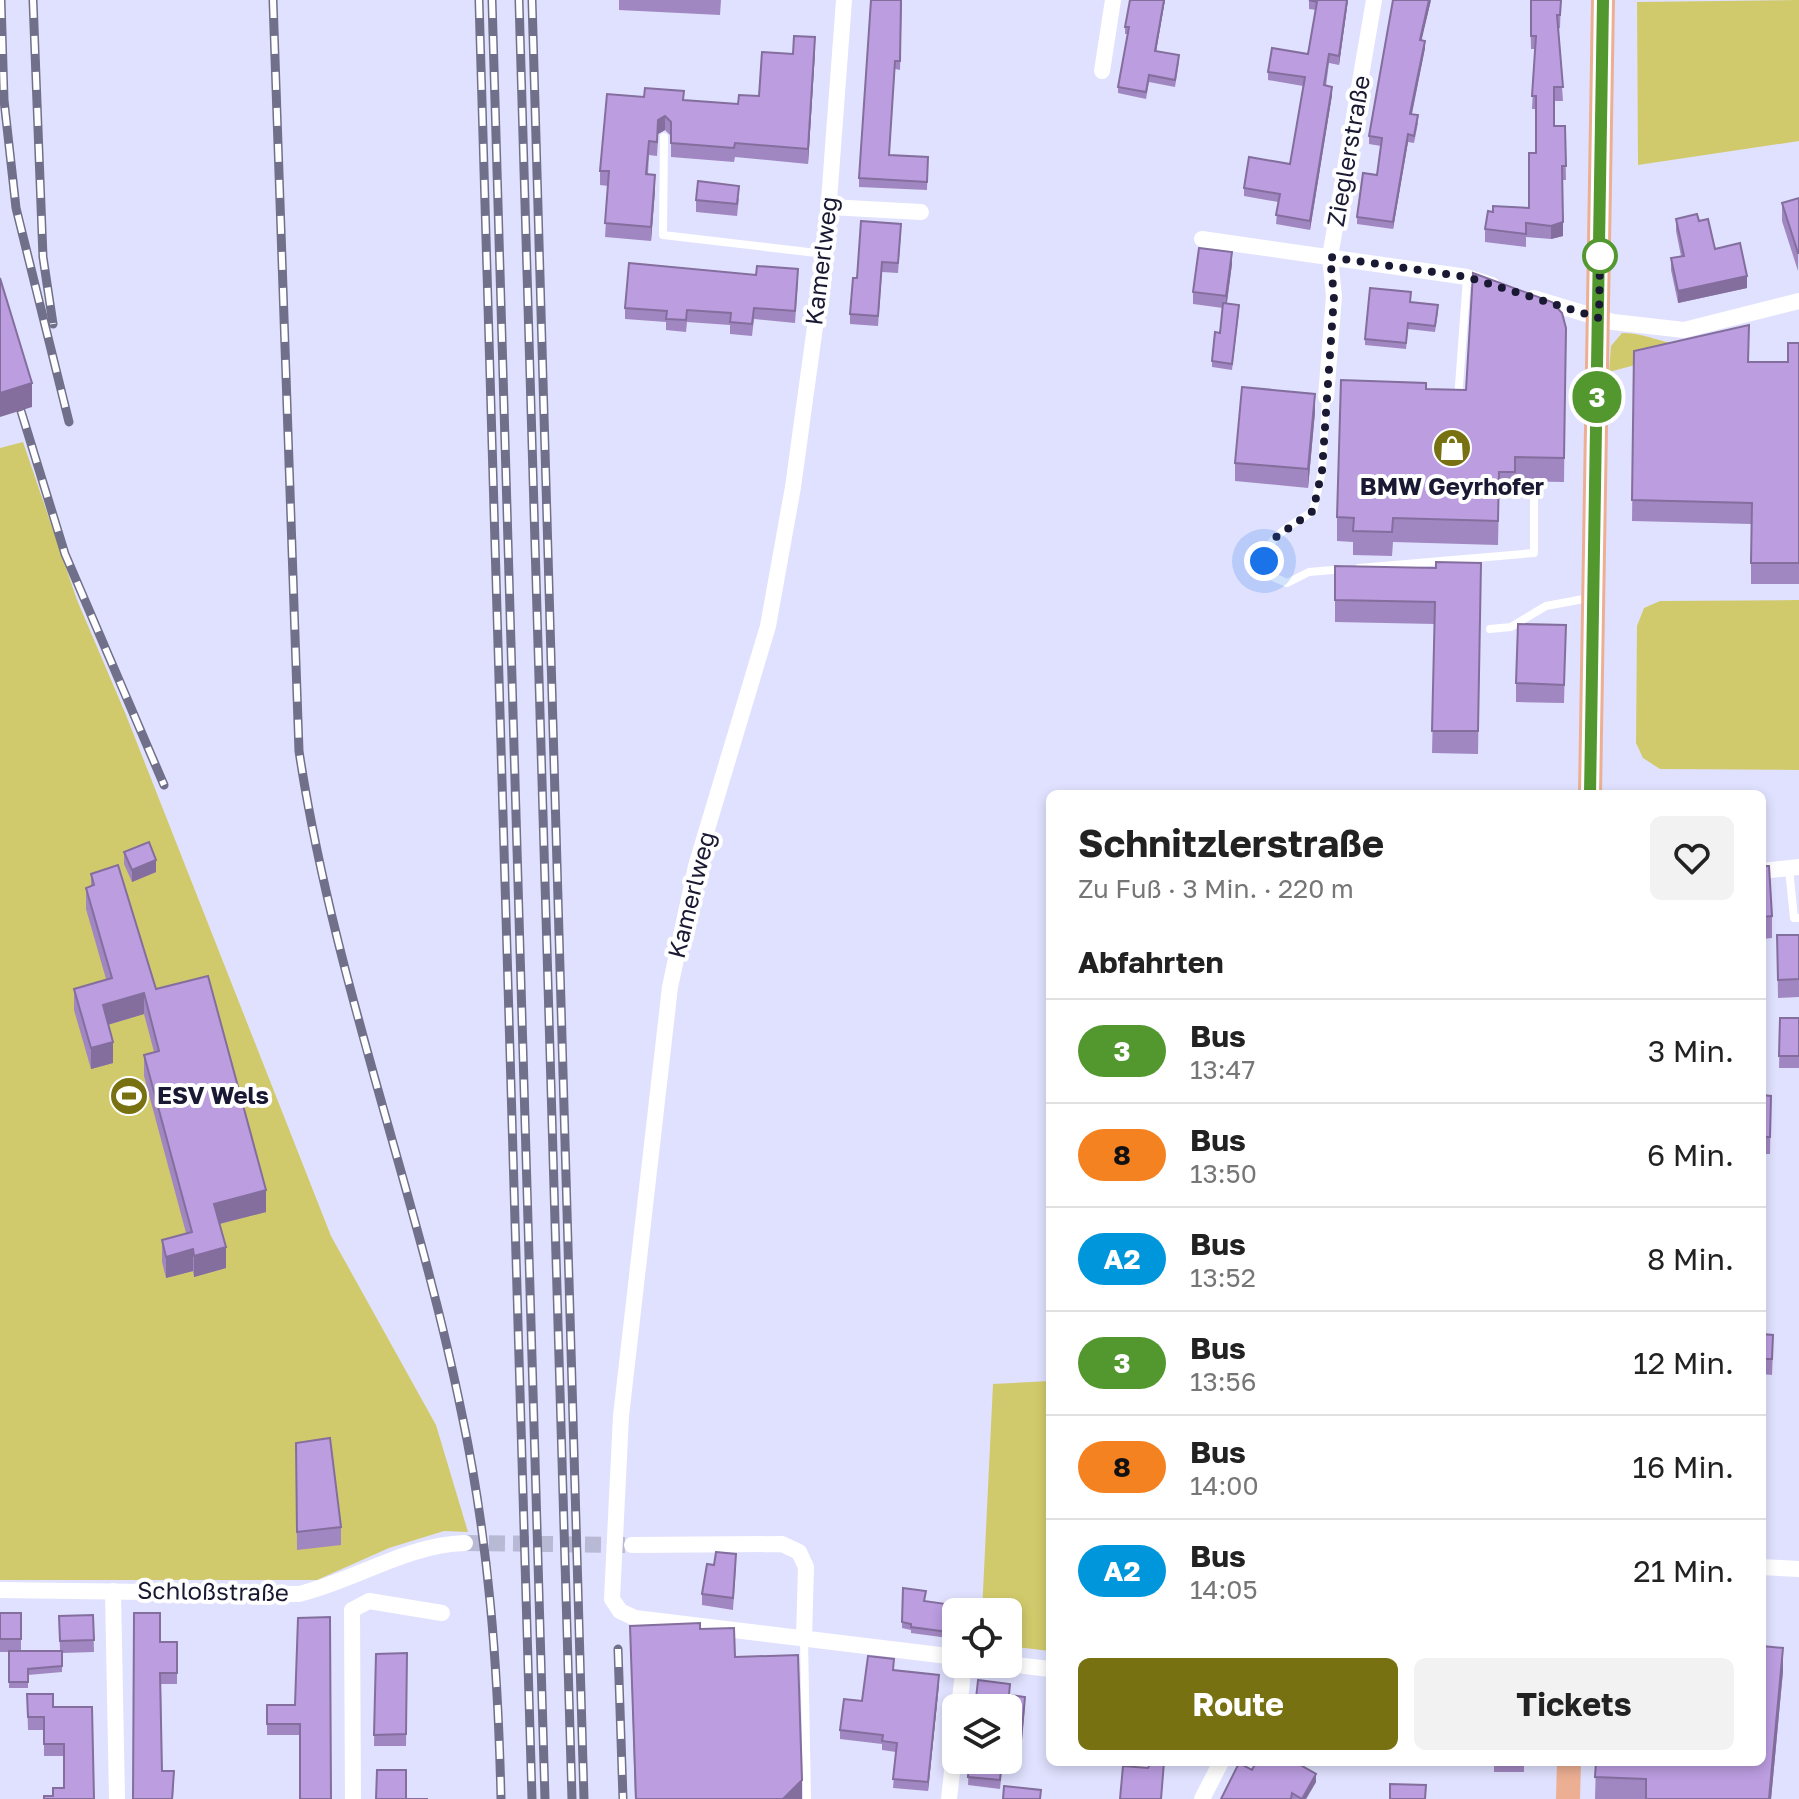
<!DOCTYPE html>
<html lang="de">
<head>
<meta charset="utf-8">
<style>
	body { margin:0; font-family:"Golos Text",sans-serif; background:#f2f2f2; color:#222; height:100vh; display:flex; flex-direction:column; font-size:30px; white-space:nowrap }
	* { box-sizing:border-box; margin:0 }
	p { font-size:26px; color:#767676 }
	.icon { flex:none; width:44px; height:44px; fill:none; stroke:currentColor; stroke-width:2; stroke-linecap:round; stroke-linejoin:round }
	.map { position:relative; flex:1; overflow:hidden }
	.drawer { position:absolute; left:1046px; top:790px; width:720px; height:976px; display:flex; flex-direction:column; background:#fff; border-radius:12px; box-shadow:0 4px 12px #0003 }
	.drawer>* { flex:none }
	.badge { padding:0 16px; border-radius:26px; font-size:28px; line-height:52px }
	.tools { position:absolute; left:942px; top:1598px; display:grid; gap:16px }
	.tools a { display:grid; place-items:center; width:80px; height:80px; border-radius:12px; background:#fff; box-shadow:0 4px 12px #0003; font-size:40px }
	.you { position:absolute; width:40px; height:40px; margin:-20px; border:6px solid #fff; border-radius:50%; background:#1a73e8; box-shadow:0 0 0 12px #1a73e833 }
	.map>.badge { position:absolute; translate:-50% -50%; box-shadow:0 0 0 4px #fff }
	h2 { padding:0 32px; font-size:30px; line-height:72px }
	.round { display:grid; place-items:center; flex:none; width:84px; height:84px; border-radius:12px; background:#f2f2f2 }
	.head { display:flex; align-items:center; justify-content:space-between; height:136px; padding:0 32px }
	h1 { font-size:38px; font-weight:700; line-height:60px }
	.button { display:flex; gap:16px; margin-top:auto; padding:16px 32px }
	.button a { flex:1; height:92px; border-radius:12px; background:#787111; color:#fff; font-size:32px; font-weight:700; line-height:92px; text-align:center }
	.button a+a { background:#f2f2f2; color:#222 }
	ul { padding:0; list-style:none }
	li { display:flex; align-items:center; gap:24px; height:104px; padding:0 32px; border-top:2px solid #e0e0e0 }
	li div { flex:1 }
	li b { display:block; font-size:30px }
	li em { font-style:normal }
	li .badge { min-width:88px; font-weight:700; text-align:center }
	.map>svg:first-child { display:block }
	.green { fill:#d1ca6c }
	.lines { fill:none; stroke-linecap:round; stroke-linejoin:round }
	.minor-tunnel { stroke:#b8b9d5; stroke-width:16; stroke-dasharray:16 8; stroke-linecap:butt }
	.service { stroke:#fff; stroke-width:8 }
	.minor { stroke:#fff; stroke-width:16 }
	.primary { stroke:#ecaf93; stroke-width:24 }
	.rail-casing { stroke:#70708b; stroke-width:9 }
	.rail { stroke:#fff; stroke-width:6; stroke-dasharray:18; stroke-linecap:butt }
	.wall { fill:#a187c1 }
	.shaded-wall { fill:#836e9d }
	.building { fill:#bb9de0; stroke:#836e9d; stroke-width:2 }
	.line-casing { stroke:#fff; stroke-width:18 }
	.line { stroke:#52982f; stroke-width:12 }
	.walk { stroke:#1a1933; stroke-width:8; stroke-dasharray:0 14.4 }
	.stop-dot { fill:#fff; stroke:#52982f; stroke-width:4 }
	.labels { text-anchor:middle; stroke-width:8; stroke-linejoin:round; paint-order:stroke }
	.street-label { font-size:24px; fill:#1a1933; stroke:#fff }
	.poi-label { font-size:24px; font-weight:bold; fill:#1a1933; stroke:#fff }
</style>
</head>
<body>
<div class="map">
<svg width="1799" height="1799" viewBox="0 0 1799 1799">
	<rect width="100%" height="100%" fill="#e0e1fe"/>
	<g class="green">
		<path d="M1799 0V141L1638 165 1637 2Z"/>
		<path d="M1622 333C1642 333 1659 341 1679 345L1680 353 1609 372 1611 346Z"/>
		<path d="M23 442 77 600 126 715 331 1236 436 1425 468 1532 444 1531 389 1548 317 1580H0V448Z"/>
		<path d="M1799 600V770L1660 769 1643 758 1636 743 1637 626 1644 608 1660 601Z"/>
		<path d="M1050 1381V1651L1008 1646V1612H982L993 1384Z"/>
	</g>
	<g class="lines">
		<path class="minor-tunnel" d="M465 1543 627 1545"/>
		<g class="service">
			<path d="M664 137 663 235 825 254"/>
			<path d="M1326 397 1322 471 1313 511C1287 529 1255 540 1271 576L1287 583 1309 572 1345 569"/>
			<path d="M1458 399 1467 278"/>
			<path d="M1359 568 1534 553V493"/>
			<path d="M1490 629 1511 627 1546 606 1589 598"/>
			<path d="M1789 869 1794 918H1799"/>
			<path d="M804 1639 807 1799"/>
		</g>
		<g class="minor">
			<path d="M844 0 825 254 793 487 768 626 696 866 670 987 621 1416 612 1599 620 1611 635 1618 956 1657"/>
			<path d="M1102 71 1113 0"/>
			<path d="M830 207 921 212"/>
			<path d="M1202 239 1467 277 1492 285"/>
			<path d="M1533 298 1613 322 1684 330 1799 301"/>
			<path d="M1326 397 1334 296 1330 257 1374 0"/>
			<path d="M1762 871 1799 867"/>
			<path d="M632 1545 782 1544 799 1552 806 1567 804 1639"/>
			<path d="M1762 1567 1799 1569"/>
			<path d="M0 1590 299 1594C357 1580 405 1545 465 1543"/>
			<path d="M113 1591 117 1799"/>
			<path d="M1008 1664 1050 1669"/>
			<path d="M959 1708 964 1664"/>
			<path d="M353 1799 352 1610 369 1601 442 1613"/>
			<path d="M949 1799 956 1735"/>
			<path d="M1202 1799 1221 1762"/>
		</g>
		<g class="primary">
			<path d="M1590 794 1603 0"/>
			<path d="M1568 1799 1569 1762"/>
		</g>
		<g class="rail-casing">
			<g id="rail">
				<path d="M1 0 4 100 16 208 69 422"/>
				<path d="M33 0 43 257 53 324"/>
				<path d="M273 0 299 751C333 977 417 1192 462 1415 489 1542 498 1669 501 1799"/>
				<path d="M479 0 532 1799"/>
				<path d="M492 0 545 1799"/>
				<path d="M519 0 572 1799"/>
				<path d="M532 0 584 1799"/>
				<path d="M21 411 65 554 164 785"/>
				<path d="M618 1649 623 1799"/>
			</g>
		</g>
		<use href="#rail" class="rail"/>
	</g>
	<g class="wall">
		<path d="M619 0H721L720 15 619 10Z"/>
		<path d="M902 0 900 70 895 69 889 155 928 157 927 190 859 187V178Z"/>
		<path d="M1130 0H1165L1156 51 1179 62 1175 87 1149 82 1146 99 1118 93V87L1128 34H1125V27Z"/>
		<path d="M1309 0H1348L1339 65 1329 63 1326 86 1332 95 1310 230 1276 224 1278 202 1244 196V188L1290 164 1303 86 1268 80V72L1308 54 1316 10 1309 9Z"/>
		<path d="M1431 0 1421 40 1425 48 1412 114 1418 123 1414 143 1408 142 1393 229 1357 224V217L1377 175 1381 146 1369 144V136Z"/>
		<path d="M1530 0H1561L1560 28 1558 29 1563 101H1554V126H1565L1566 180H1562L1563 236 1551 239 1526 237V247L1485 242V229L1493 212 1529 208 1536 153V109H1532L1535 49H1531Z"/>
		<path d="M815 52 808 164 735 157 734 162 671 157V136L665 130 658 134 657 156 649 155 648 174 655 190 651 241 605 237 608 186 600 185V171L684 100 738 104 759 96 793 54Z"/>
		<path d="M739 198 737 216 696 212V200Z"/>
		<path d="M1799 198 1798 271 1782 221V203Z"/>
		<path d="M1676 219 1699 221 1715 249 1747 288 1678 303 1671 270V258L1681 256 1676 231Z"/>
		<path d="M901 233 898 273 882 272 878 326 850 324V314L857 278Z"/>
		<path d="M1232 264 1227 303 1239 311 1232 370 1212 367V361L1220 333 1223 308 1193 304V292Z"/>
		<path d="M798 281 795 323 754 319 752 336 730 334V325L687 322 686 332 666 330V322L625 319V308Z"/>
		<path d="M1411 302 1438 311 1435 332 1408 329 1406 349 1365 345V339Z"/>
		<path d="M1566 328 1564 482 1515 481V496H1499L1498 545 1393 542 1392 556 1353 555V542L1337 541V517L1426 389 1466 390Z"/>
		<path d="M1799 343V584H1751V524L1632 521 1634 351 1748 362H1788Z"/>
		<path d="M1315 412 1308 488 1235 481V463Z"/>
		<path d="M1481 563 1478 754 1432 753 1435 624 1335 622V566L1436 568Z"/>
		<path d="M1566 625 1564 703 1516 702V683Z"/>
		<path d="M124 852 156 872 132 882 124 864Z"/>
		<path d="M1762 866 1772 916V938L1762 939Z"/>
		<path d="M91 874 156 989 266 1212 220 1224 226 1268 194 1277 193 1271 166 1278 162 1262V1240L186 1233 144 1076V1055L154 1052 144 1014 108 1025 113 1063 91 1069 74 1010V989L106 979 86 909V888L91 886Z"/>
		<path d="M1777 935H1799V997L1778 998Z"/>
		<path d="M1780 1018H1799V1068H1779Z"/>
		<path d="M1762 1095 1771 1096 1770 1154H1762Z"/>
		<path d="M1762 1334 1773 1350 1772 1375 1762 1374Z"/>
		<path d="M296 1443 341 1527V1545L297 1550Z"/>
		<path d="M736 1566 733 1610 702 1605V1594Z"/>
		<path d="M903 1588 925 1601 956 1612V1639L911 1633V1630L902 1628Z"/>
		<path d="M0 1613H21V1651H60L59 1616 93 1615 94 1652 62 1653V1672L28 1675V1688H9V1652H0Z"/>
		<path d="M630 1626 700 1629 735 1657 802 1799H635Z"/>
		<path d="M160 1642H177V1684H161L162 1771 174 1782 173 1799H133Z"/>
		<path d="M407 1653 406 1746H374L376 1654Z"/>
		<path d="M894 1670 939 1684 928 1791 893 1788 896 1752 882 1750V1744L840 1739V1730L862 1701Z"/>
		<path d="M1783 1671 1771 1799H1595L1596 1762Z"/>
		<path d="M27 1694 53 1707 94 1799 53 1796 64 1788V1756H44V1730H28Z"/>
		<path d="M1010 1696 1025 1706 1021 1748 1008 1746V1708Z"/>
		<path d="M267 1705H295L331 1799 300 1735H267Z"/>
		<path d="M969 1760H1003L1000 1789 968 1785Z"/>
		<path d="M1256 1762H1299L1298 1764 1316 1782 1306 1799H1221L1252 1770Z"/>
		<path d="M1484 1762H1524V1772H1494V1764H1484Z"/>
	</g>
	<g class="shaded-wall">
		<path d="M1164 0H1165L1155 58V51Z"/>
		<path d="M1347 0H1348L1339 65V56Z"/>
		<path d="M1429 0H1431L1420 47V40Z"/>
		<path d="M815 37V52L808 164V149Z"/>
		<path d="M1425 41V48L1410 122V114Z"/>
		<path d="M1332 87V95L1310 230V221Z"/>
		<path d="M665 116V130L658 134 657 156 658 120Z"/>
		<path d="M1408 134V142L1393 229V222Z"/>
		<path d="M655 175V190L651 241V227Z"/>
		<path d="M1563 222V236L1551 239V226Z"/>
		<path d="M1232 252V264L1226 308V296Z"/>
		<path d="M1747 276V288L1678 303V291Z"/>
		<path d="M32 383V407L0 417V393Z"/>
		<path d="M1315 394V412L1308 488V469Z"/>
		<path d="M156 860V872L132 882V870Z"/>
		<path d="M144 993V1014L103 1026V1005Z"/>
		<path d="M113 1042V1063L91 1069V1048Z"/>
		<path d="M266 1190V1212L214 1225V1204Z"/>
		<path d="M226 1247V1268L194 1277V1256Z"/>
		<path d="M193 1249V1271L166 1278V1257Z"/>
		<path d="M1783 1648V1671L1771 1799H1769Z"/>
		<path d="M939 1675V1684L928 1791V1782Z"/>
		<path d="M1316 1774V1782L1306 1799H1302Z"/>
		<path d="M802 1780V1799H783Z"/>
	</g>
	<g class="building">
		<path d="M871 0H901L900 61H895L889 155 928 157 927 182 859 178Z"/>
		<path d="M1130 0H1164L1155 51 1179 55 1175 80 1149 75 1146 92 1118 87 1129 27H1125Z"/>
		<path d="M1309 0H1347L1339 56 1329 54 1324 85 1332 87 1310 221 1276 215 1280 194 1244 188 1249 157 1290 164 1305 77 1268 72 1272 48 1308 54 1317 2Z"/>
		<path d="M1393 0H1429L1420 40 1425 41 1410 114 1418 115 1414 136 1408 134 1393 222 1357 217 1363 173 1377 175 1382 138 1369 136Z"/>
		<path d="M1531 0H1561L1560 15H1557L1563 87H1554V126H1565L1566 166H1562L1563 222 1551 226 1526 223V234L1485 229 1488 211 1493 212V206L1529 208V153H1536V96H1532L1536 36H1531Z"/>
		<path d="M794 36 815 37 808 149 735 143 734 148 671 143V122L665 116 658 120 657 142 649 141 646 174 655 175 651 227 605 223 609 171H600L607 94 644 97 645 88 684 91 683 100 738 104 739 95 759 96 762 52 793 54Z"/>
		<path d="M698 181 739 186 737 204 696 200Z"/>
		<path d="M1799 198V253H1798L1782 203Z"/>
		<path d="M1697 214 1699 221 1708 219 1715 249 1740 243 1747 276 1678 291 1671 258 1684 256 1676 219Z"/>
		<path d="M861 221 901 224 898 263 882 262 878 316 850 314 853 278H857Z"/>
		<path d="M1199 248 1232 252 1226 296 1193 292Z"/>
		<path d="M629 263 756 275 757 266 798 269 795 311 754 308 752 324 730 322 731 313 687 310 686 320 666 319 667 311 625 308Z"/>
		<path d="M1473 273 1552 302 1562 313 1566 328 1564 458 1515 457V472H1499L1498 521 1393 518 1392 532 1353 531 1354 518 1337 517 1341 380 1426 383V389L1466 390Z"/>
		<path d="M0 278 32 383 0 393Z"/>
		<path d="M1370 288 1411 292 1410 302 1438 305 1435 326 1408 323 1406 343 1365 339Z"/>
		<path d="M1223 303 1239 305 1232 364 1212 361 1215 332 1220 333Z"/>
		<path d="M1749 325 1748 362H1788V343H1799V563H1751L1752 503 1632 500 1634 351Z"/>
		<path d="M1242 387 1315 394 1308 469 1235 463Z"/>
		<path d="M1436 562 1481 563 1478 731H1432L1435 602 1335 600V566L1436 568Z"/>
		<path d="M1518 624 1566 625 1564 685 1516 683Z"/>
		<path d="M149 842 156 860 132 870 124 852Z"/>
		<path d="M118 865 156 989 208 976 266 1190 214 1204 226 1247 194 1256 193 1249 166 1257 162 1240 192 1232 144 1055 159 1051 144 993 103 1005 113 1042 91 1048 74 989 112 978 86 888 94 885 91 874Z"/>
		<path d="M1762 866H1769L1772 916 1762 917Z"/>
		<path d="M1777 935H1799V979L1778 980Z"/>
		<path d="M1780 1018H1799V1056H1779Z"/>
		<path d="M1762 1095 1771 1096 1770 1137H1762Z"/>
		<path d="M1762 1334 1773 1335 1772 1359H1762Z"/>
		<path d="M330 1438 341 1527 297 1532 296 1443Z"/>
		<path d="M716 1552 736 1554 733 1598 702 1594 707 1564 714 1565Z"/>
		<path d="M903 1588 926 1591 924 1601 974 1608 973 1612H956V1633L911 1627V1624L902 1622Z"/>
		<rect x="0" y="1613" width="21" height="26"/>
		<path d="M134 1613H160V1642H177V1673H160L162 1771H174L172 1799H133Z"/>
		<path d="M93 1615 94 1640 60 1641 59 1616Z"/>
		<path d="M330 1617 331 1799H300V1724H267V1705H295L298 1618Z"/>
		<path d="M700 1623V1629L734 1628 735 1657 798 1655 802 1780 783 1799H636L630 1626Z"/>
		<path d="M1762 1646 1783 1648 1769 1799H1646V1779L1595 1777 1596 1762H1762Z"/>
		<path d="M9 1651H62V1666L28 1669V1682H9Z"/>
		<path d="M407 1653 406 1734 374 1735 376 1654Z"/>
		<path d="M868 1656 894 1659 893 1670 939 1675 928 1782 893 1779 897 1743 882 1741 883 1735 840 1730 844 1699 862 1701Z"/>
		<path d="M978 1680 1010 1684 1009 1695 1025 1697 1021 1740 1008 1738V1708H975Z"/>
		<path d="M27 1694H53V1707H92L94 1799H44V1796H53V1788H64V1744H44V1717H28Z"/>
		<path d="M969 1760H1002L1000 1780 968 1777Z"/>
		<path d="M1151 1762H1164L1161 1799H1120L1123 1766 1148 1768Z"/>
		<path d="M1256 1762H1295L1316 1774 1302 1799 1292 1793 1291 1799H1221L1239 1763 1252 1770Z"/>
		<path d="M377 1770H406V1799H428H376Z"/>
		<path d="M1390 1784 1426 1785 1425 1799H1390Z"/>
		<path d="M1004 1786 1041 1790 1040 1799H1003Z"/>
	</g>
	<g class="lines">
		<g class="line-casing">
			<path id="line" d="M1590 794 1603 0"/>
		</g>
		<use href="#line" class="line"/>
		<path class="walk" d="M1264 561 1269 542 1313 511 1322 471 1334 296 1330 257 1467 277 1599 318 1600 256"/>
	</g>
	<defs>
		<g id="shop-disc" transform="scale(2)"><circle r="9.5" fill="#787111" stroke="#fff"/><path d="M-5-2.5h2.3a2.7 3.5 0 0 1 5.4 0H5L5.5 6h-11ZM-1.5-2.5h3a1.5 2.3 0 0 0-3 0Z" fill="#fff"/></g>
		<g id="stadium-disc" transform="scale(2)"><circle r="9.5" fill="#787111" stroke="#fff"/><path d="M0-5a6.5 5 0 1 0 0 10a6.5 5 0 1 0 0-10ZM-3.5-1.8h7v3.6h-7Z" fill="#fff"/></g>
	</defs>
	<g fill-rule="evenodd">
		<use href="#shop-disc" x="1452" y="448"/>
		<use href="#stadium-disc" x="129" y="1096"/>
	</g>
	<circle class="stop-dot" cx="1600" cy="256" r="16"/>
	<g class="labels">
		<g class="street-label">
			<text transform="translate(1349 151) rotate(-80)" y="8">Zieglerstraße</text>
			<text transform="translate(822 261) rotate(-83)" y="8">Kamerlweg</text>
			<text transform="translate(692 895) rotate(-76)" y="8">Kamerlweg</text>
			<text transform="translate(213 1592) rotate(1)" y="8">Schloßstraße</text>
		</g>
		<g class="poi-label">
			<text x="1452" y="495">BMW Geyrhofer</text>
			<text x="157" y="1104" text-anchor="start">ESV Wels</text>
		</g>
	</g>
</svg>
<div class="tools">
<a><svg class="icon" aria-label="locate" viewBox="0 0 24 24"><circle cx="12" cy="12" r="6"/><path d="M12 2v4M12 18v4M2 12h4M18 12h4"/></svg></a>
<a><svg class="icon" aria-label="layers" viewBox="0 0 24 24"><path d="M12 4l9 5-9 5-9-5zM3 14l9 5 9-5"/></svg></a>
</div>
<div class="you" style="left:1264px;top:561px"></div>
<b class="badge" style="left:1597px;top:397px;background:#52982f;color:#fff">3</b>
<section class="drawer">
<div class="head"><div><h1>Schnitzlerstraße</h1><p>Zu Fuß · 3 Min. · 220 m</p></div><a class="round"><svg class="icon" aria-label="heart" viewBox="0 0 24 24"><path d="M12 20l-8-8c-3-5 5-10 8-4 3-6 11-1 8 4z"/></svg></a></div>
<h2>Abfahrten</h2>
<ul>
<li><span class="badge" style="background:#52982f;color:#fff">3</span><div><b>Bus</b><p>13:47</p></div><em>3 Min.</em></li>
<li><span class="badge" style="background:#f58220;color:#111">8</span><div><b>Bus</b><p>13:50</p></div><em>6 Min.</em></li>
<li><span class="badge" style="background:#0096dc;color:#fff">A2</span><div><b>Bus</b><p>13:52</p></div><em>8 Min.</em></li>
<li><span class="badge" style="background:#52982f;color:#fff">3</span><div><b>Bus</b><p>13:56</p></div><em>12 Min.</em></li>
<li><span class="badge" style="background:#f58220;color:#111">8</span><div><b>Bus</b><p>14:00</p></div><em>16 Min.</em></li>
<li><span class="badge" style="background:#0096dc;color:#fff">A2</span><div><b>Bus</b><p>14:05</p></div><em>21 Min.</em></li>
</ul>
<div class="button"><a>Route</a><a>Tickets</a></div>
</section>
</div>
</body>
</html>
